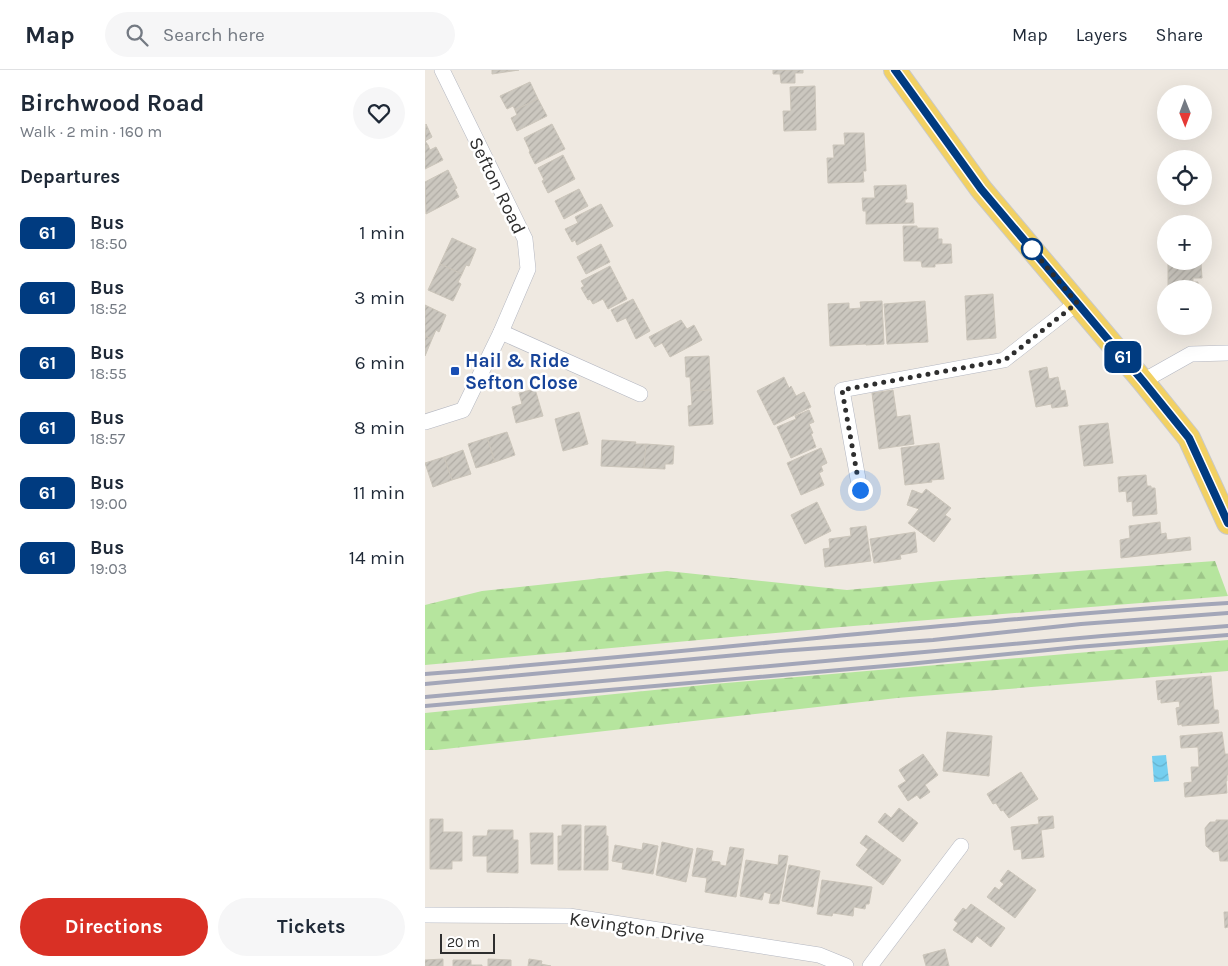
<!DOCTYPE html>
<html lang="en">
<head>
<meta charset="utf-8">
<style>
	body { margin:0; font-family:Karla,sans-serif; background:#f6f6f7; color:#1f2937; height:100vh; display:flex; flex-direction:column; font-size:19px; white-space:nowrap }
	* { box-sizing:border-box; margin:0 }
	p { font-size:16px; color:#747a83 }
	.icon { flex:none; width:28px; height:28px; fill:none; stroke:currentColor; stroke-width:2; stroke-linecap:round; stroke-linejoin:round }
	.map { position:relative; flex:1; overflow:hidden }
	.panel { display:flex; flex-direction:column; background:#fff; width:425px }
	.panel>* { flex:none }
	.badge { padding:0 10px; border-radius:8px; font-size:18px; line-height:32px }
	.needle { width:32px; rotate:179deg }
	.tools { position:absolute; left:732px; top:15px; display:grid; gap:10px }
	.tools a { display:grid; place-items:center; width:55px; height:55px; border-radius:50%; background:#fff; box-shadow:0 5px 20px #0002; font-size:25px }
	.scale { position:absolute; left:15px; bottom:12px; width:55px; box-sizing:border-box; padding-left:5px; border:2px solid #2e2e2e; border-top:0; font-size:14px; line-height:18px; white-space:nowrap; color:#2e2e2e; -webkit-text-stroke:4px #fff; paint-order:stroke }
	.you { position:absolute; width:25px; height:25px; margin:-12px; border:4px solid #fff; border-radius:50%; background:#1a73e8; box-shadow:0 0 0 8px #1a73e833 }
	.map>.badge { position:absolute; translate:-50% -50%; box-shadow:0 0 0 2px #fff }
	h2 { padding:0 20px; font-size:19px; line-height:45px }
	.round { display:grid; place-items:center; flex:none; width:52px; height:52px; border-radius:26px; background:#f6f6f7 }
	.head { display:flex; align-items:center; justify-content:space-between; height:85px; padding:0 20px }
	h1 { font-size:24px; font-weight:700; line-height:38px }
	.action { display:flex; gap:10px; margin-top:auto; padding:10px 20px }
	.action a { flex:1; height:58px; border-radius:30px; background:#d93025; color:#fff; font-size:20px; font-weight:700; line-height:58px; text-align:center }
	.action a+a { background:#f6f6f7; color:#1f2937 }
	ul { padding:0; list-style:none }
	li { display:flex; align-items:center; gap:15px; height:65px; padding:0 20px }
	li div { flex:1 }
	li b { display:block; font-size:19px }
	li em { font-style:normal }
	li .badge { min-width:55px; font-weight:700; text-align:center }
	header { display:flex; align-items:center; gap:30px; box-sizing:border-box; height:70px; padding:0 25px; background:#fff; border-bottom:1px solid #e0e1e3 }
	header strong { font-size:24px }
	nav { display:flex; gap:28px; margin-inline-start:auto; font-size:18px }
	.search { width:350px; height:45px; background:#f6f6f7; display:flex; align-items:center; gap:12px; box-sizing:border-box; padding:0 18px; border-radius:28px; color:#747a83; font-size:19px }
	main { display:flex; flex:1; min-height:0 }
	.map>svg:first-child { display:block }
	.forest { fill:url(#forest-firs) }
	.water { fill:url(#water-waves) }
	.building { fill:url(#building-hatch); stroke:#cbc5ba }
	.lines { fill:none; stroke-linecap:round; stroke-linejoin:round }
	.street-casing { stroke:#b4b7c1; stroke-width:16 }
	.primary-casing { stroke:#c9c9c9; stroke-width:24 }
	.street { stroke:#fff; stroke-width:15 }
	.primary { stroke:#f2d163; stroke-width:22 }
	.rail { stroke:#a3a6b8; stroke-width:4 }
	.line-casing { stroke:#fff; stroke-width:11 }
	.line { stroke:#003b80; stroke-width:8 }
	.walk { stroke:#2e2e2e; stroke-width:5; stroke-dasharray:0 9 }
	.stop-dot { fill:#fff; stroke:#003b80; stroke-width:2.5 }
	.transit-dot { fill:#1a4fb4; stroke:#fff; stroke-width:2 }
	.labels { text-anchor:middle; stroke-width:5; stroke-linejoin:round; paint-order:stroke }
	.street-label { font-size:19px; fill:#2e2e2e; stroke:#fff }
	.transit-label { font-size:19px; font-weight:bold; fill:#164399; stroke:#fff; text-anchor:start }
</style>
</head>
<body>
<header>
<strong>Map</strong>
<div class="search"><svg class="icon" aria-label="search" viewBox="0 0 24 24"><circle cx="10" cy="10" r="6"/><path d="M15 15l6 6"/></svg>Search here</div>
<nav><a>Map</a><a>Layers</a><a>Share</a></nav>
</header>
<main>
<section class="panel">
<div class="head"><div><h1>Birchwood Road</h1><p>Walk · 2 min · 160 m</p></div><a class="round"><svg class="icon" aria-label="heart" viewBox="0 0 24 24"><path d="M12 20l-8-8c-3-5 5-10 8-4 3-6 11-1 8 4z"/></svg></a></div>
<h2>Departures</h2>
<ul>
<li><span class="badge" style="background:#003b80;color:#fff">61</span><div><b>Bus</b><p>18:50</p></div><em>1 min</em></li>
<li><span class="badge" style="background:#003b80;color:#fff">61</span><div><b>Bus</b><p>18:52</p></div><em>3 min</em></li>
<li><span class="badge" style="background:#003b80;color:#fff">61</span><div><b>Bus</b><p>18:55</p></div><em>6 min</em></li>
<li><span class="badge" style="background:#003b80;color:#fff">61</span><div><b>Bus</b><p>18:57</p></div><em>8 min</em></li>
<li><span class="badge" style="background:#003b80;color:#fff">61</span><div><b>Bus</b><p>19:00</p></div><em>11 min</em></li>
<li><span class="badge" style="background:#003b80;color:#fff">61</span><div><b>Bus</b><p>19:03</p></div><em>14 min</em></li>
</ul>
<div class="action"><a>Directions</a><a>Tickets</a></div>
</section>
<div class="map">
<svg width="803" height="896" viewBox="0 0 803 896">
	<defs>
		<pattern id="forest-firs" width="22" height="20" patternUnits="userSpaceOnUse" patternTransform="scale(1.25)"><rect width="22" height="20" fill="#b6e59e"/><path d="M5 1l3.5 6h-7zM16 11l3.5 6h-7z" fill="#9dc588"/></pattern>
		<pattern id="water-waves" width="16" height="10" patternUnits="userSpaceOnUse" patternTransform="scale(1.25)"><rect width="16" height="10" fill="#75cff0"/><path d="M0 5q4-4 8 0t8 0" fill="none" stroke="#66b2ce"/></pattern>
		<pattern id="building-hatch" width="6" height="6" patternUnits="userSpaceOnUse" patternTransform="scale(1.25)"><rect width="6" height="6" fill="#cbc7bf"/><path d="M-1 1l2-2M0 6l6-6M5 7l2-2" fill="none" stroke="#afaba4"/></pattern>
	</defs>
	<rect width="100%" height="100%" fill="#efe9e1"/>
	<g class="forest">
		<path d="M790 491 803 526 416 557 0 595V535L57 521 242 501 422 520 527 510Z"/>
		<path d="M803 570V601L472 628 11 680H0V643L289 614Z"/>
	</g>
	<path class="water" d="M741 685 744 711 729 712 727 686Z"/>
	<g class="building">
		<path d="M67 0H94L67 4Z"/>
		<path d="M348 0H378V3H370V13H356L355 4H348Z"/>
		<path d="M105 12 113 29 90 40 88 36 82 39 75 26Z"/>
		<path d="M390 16 391 60 359 61 358 41H366L365 17Z"/>
		<path d="M113 29 122 46 92 61 86 48 92 45 90 40Z"/>
		<path d="M1 54 7 67 0 71 3 75 0 77Z"/>
		<path d="M127 54 140 79 110 94 104 82 105 81 99 68Z"/>
		<path d="M419 63H439L441 101H438L439 112 403 113 402 88H409L408 75H420Z"/>
		<path d="M3 75 5 80 11 77 18 90 0 99V77Z"/>
		<path d="M138 85 150 109 123 123 117 111 119 110 113 98Z"/>
		<path d="M23 100 32 118 30 119 34 127 1 144 0 112Z"/>
		<path d="M481 115 482 129H480V133H488L489 153 441 154V141H438L437 128H450L449 116Z"/>
		<path d="M154 119 163 136 139 149 130 131Z"/>
		<path d="M176 134 188 156 152 175 150 170 147 172 140 159 153 153 150 147Z"/>
		<path d="M478 156H492V158H513V169H517V174H526L527 193 510 194V197H497L496 191H479Z"/>
		<path d="M27 168 51 179 44 196 41 195 37 204 15 194Z"/>
		<path d="M176 174 185 192 161 204 152 187Z"/>
		<path d="M744 191H760V193H776L777 208H768V212H773V219H743V194H744Z"/>
		<path d="M15 194 37 204 33 212 36 214 28 231 3 220Z"/>
		<path d="M185 196 202 229 183 239 178 229 168 234 165 229 163 230 156 218 159 216 156 211Z"/>
		<path d="M568 224 571 268 542 270 540 226Z"/>
		<path d="M208 229 225 261 211 269 201 248 192 252 186 240Z"/>
		<path d="M457 231 459 274 441 275V274L405 276 403 234 424 233V239L436 238 435 232Z"/>
		<path d="M500 231 503 272 462 274 459 234Z"/>
		<path d="M0 235 21 245 14 262 11 260 7 269 0 266Z"/>
		<path d="M256 250 262 259 269 255 277 270 245 287 237 273 230 277 224 267Z"/>
		<path d="M0 266 7 269 0 286Z"/>
		<path d="M284 286 286 320 266 321 265 307H261L260 287Z"/>
		<path d="M622 297 624 309 633 307 636 321 640 320 643 336 627 338 626 334 611 337 604 301Z"/>
		<path d="M359 307 364 318 366 316 371 326 379 322 386 337 349 355 332 321Z"/>
		<path d="M110 319 118 346 91 353 87 337 97 334 94 323Z"/>
		<path d="M286 320 288 354 264 356 263 336 267 335 266 321Z"/>
		<path d="M468 320 472 347 485 345 489 374 454 379 447 323Z"/>
		<path d="M384 340 389 352 384 354 388 363 386 364 391 377 366 388 352 357 371 349 370 346Z"/>
		<path d="M154 342 163 374 138 381 130 349Z"/>
		<path d="M683 353 688 393 659 396 654 356Z"/>
		<path d="M82 362 90 385 70 392 62 368Z"/>
		<path d="M62 368 70 392 51 398 43 374Z"/>
		<path d="M177 370 211 372 210 374H221L219 398 176 396Z"/>
		<path d="M514 373 519 409 506 410 507 412 480 415 476 378Z"/>
		<path d="M221 374 249 376 248 394H240V399L219 398Z"/>
		<path d="M396 378 402 393 396 396 398 401 394 403 399 415 376 425 362 393Z"/>
		<path d="M38 380 46 404 27 410 19 387Z"/>
		<path d="M19 387 27 410 8 417 0 393Z"/>
		<path d="M721 405 722 416H726V418H730L732 444 708 446 707 431 702 432 701 421 694 422 693 407Z"/>
		<path d="M501 419 526 438 520 445 526 449 509 472 483 453 494 439 482 435 487 420 497 424Z"/>
		<path d="M392 432 406 461 380 474 366 445Z"/>
		<path d="M735 452 736 464 741 463 742 470 765 467 766 480 696 488 695 470 705 468 704 456Z"/>
		<path d="M441 456 446 491 400 497 398 479 405 478 404 469 426 466 425 458Z"/>
		<path d="M490 462 492 482 475 485 476 489 449 493 445 469Z"/>
		<path d="M786 606 789 640H793L794 653 757 656V654L753 655 751 638 755 637 754 631 736 633V629L733 630 731 611Z"/>
		<path d="M522 662 567 666 564 706 518 701Z"/>
		<path d="M797 662 800 684H803V705H802V711H801L802 723 760 727 759 713 767 712 766 697H774L773 677 756 678 755 666Z"/>
		<path d="M498 684 513 705 500 715 505 722 495 729 492 725 483 731 473 716 481 711 474 700Z"/>
		<path d="M596 702 613 729 584 748 578 740 576 741 571 733 568 734 562 724Z"/>
		<path d="M474 738 493 753 478 772 453 752 460 743 466 748Z"/>
		<path d="M628 746 629 758 616 760 619 787 597 789 596 779 589 780 586 757 614 754 613 747Z"/>
		<path d="M5 749H18V762H37V791H27V799H5Z"/>
		<path d="M791 750H803V791H795L794 781 788 782 781 776 780 758 785 752H791Z"/>
		<path d="M137 755H156V800H133V766H137Z"/>
		<path d="M160 756H181V766H183V800H159Z"/>
		<path d="M63 760H88V770H93V803L62 802V786H48V766H62Z"/>
		<path d="M105 763H128V794H106Z"/>
		<path d="M441 765 476 790 458 815 431 795 443 779 435 773Z"/>
		<path d="M237 772 268 779 261 812 231 805Z"/>
		<path d="M218 773 233 776 228 804 197 799 198 793 187 791 190 775 217 780Z"/>
		<path d="M305 777 319 779 311 827 280 822 282 808 267 806 272 778 288 781 286 791 295 792V795L301 796Z"/>
		<path d="M354 785 363 786 354 834 344 833 346 824 339 822 337 830 315 826 321 790 353 795Z"/>
		<path d="M364 795 395 801 388 837 357 831Z"/>
		<path d="M583 800 611 820 590 848 562 827 570 817 574 820 579 814 575 811Z"/>
		<path d="M397 810 447 817 444 834H441L440 839 429 837 428 846 408 843 407 846 392 844Z"/>
		<path d="M546 834 580 858 566 877 552 866 547 873 528 860 533 853 529 850 538 838 541 840Z"/>
		<path d="M799 842H803V857L800 858Z"/>
		<path d="M520 879 524 896H501L498 885Z"/>
		<path d="M18 889V896H0V890Z"/>
		<path d="M63 889 86 890V896H63Z"/>
		<path d="M104 889 117 891 116 894 126 896H103Z"/>
		<path d="M28 890H46V895H57V896H28Z"/>
	</g>
	<g class="lines">
		<g class="street-casing">
			<g id="street">
				<path d="M76 262 215 324"/>
				<path d="M718 311 766 284 803 283"/>
				<path d="M0 352 38 340 76 262 103 199 100 169 17 0"/>
				<path d="M435 420 417 320 579 290 652 233"/>
				<path d="M0 845 144 846 394 885 421 896"/>
				<path d="M445 896 536 776"/>
			</g>
		</g>
		<g class="primary-casing">
			<path id="primary" d="M470 0 556 119 718 311 764 368 803 453"/>
		</g>
		<use href="#street" class="street"/>
		<use href="#primary" class="primary"/>
		<g class="rail">
			<path d="M0 604C268 583 535 550 803 533"/>
			<path d="M0 614 355 581 508 570 656 554 803 543"/>
			<path d="M0 627 677 566 803 556"/>
			<path d="M0 636 483 594 652 577 803 565"/>
		</g>
	</g>
	<g class="lines">
		<g class="line-casing">
			<path id="line" d="M470 0 556 119 718 311 764 368 803 453"/>
		</g>
		<use href="#line" class="line"/>
		<path class="walk" d="M435 420 417 320 580 290 652 233 604 176 607 179"/>
	</g>
	<circle class="stop-dot" cx="607" cy="179" r="10"/>
	<rect class="transit-dot" x="25" y="296" width="10" height="10" rx="2.5"/>
	<g class="labels">
		<g class="street-label">
			<text transform="translate(73 115) rotate(64)" y="7">Sefton Road</text>
			<text transform="translate(212 857) rotate(8)" y="7">Kevington Drive</text>
		</g>
		<g class="transit-label">
			<text x="40" y="297">Hail &amp; Ride<tspan x="40" dy="22">Sefton Close</tspan></text>
		</g>
	</g>
</svg>
<div class="tools">
<a><svg class="needle" viewBox="-14 -14 28 28"><path d="M0-13l5 13h-10z" fill="#e53935"/><path d="M0 13l5-13h-10z" fill="#747a83"/></svg></a>
<a><svg class="icon" aria-label="locate" viewBox="0 0 24 24"><circle cx="12" cy="12" r="6"/><path d="M12 2v4M12 18v4M2 12h4M18 12h4"/></svg></a>
<a>+</a>
<a>−</a>
</div>
<div class="scale">20 m</div>
<div class="you" style="left:435px;top:420px"></div>
<b class="badge" style="left:698px;top:287px;background:#003b80;color:#fff">61</b>
</div>
</main>
</body>
</html>
